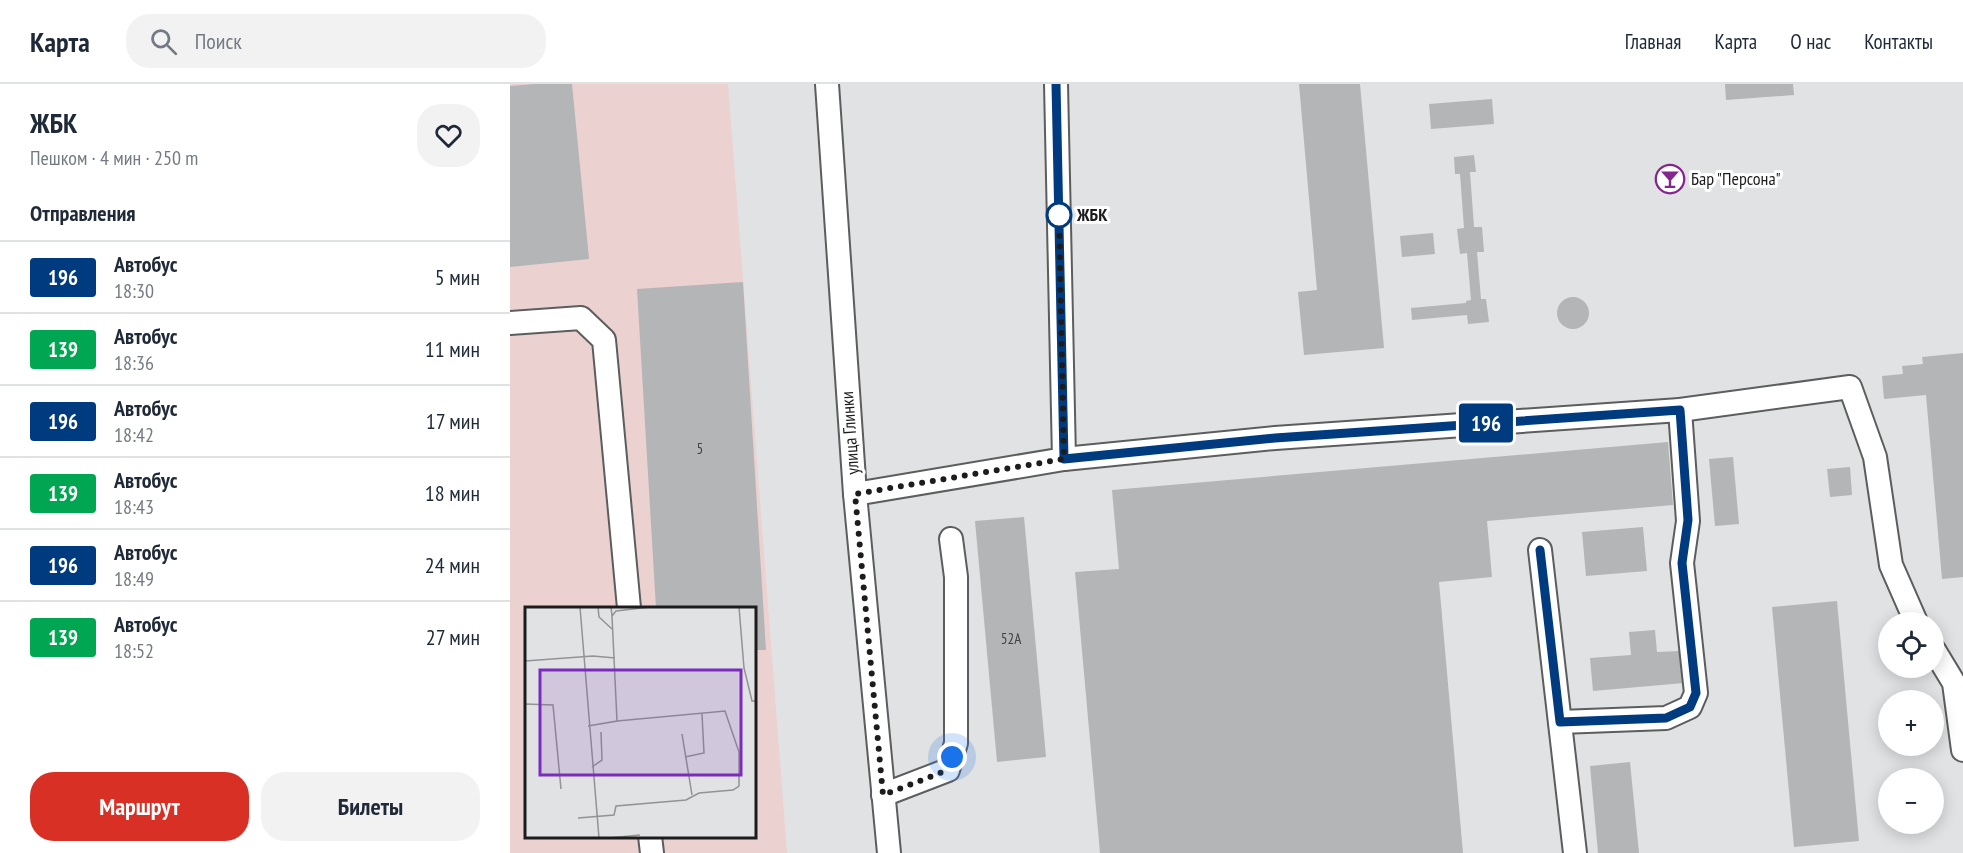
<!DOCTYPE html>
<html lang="ru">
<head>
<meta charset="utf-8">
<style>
	body { margin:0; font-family:"PT Sans Narrow",sans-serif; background:#f2f2f3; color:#1f2937; height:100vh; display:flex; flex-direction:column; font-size:22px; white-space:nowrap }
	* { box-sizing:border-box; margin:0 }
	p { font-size:20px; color:#747a83 }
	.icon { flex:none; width:33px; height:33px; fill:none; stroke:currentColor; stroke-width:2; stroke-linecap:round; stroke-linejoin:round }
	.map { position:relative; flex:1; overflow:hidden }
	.drawer { display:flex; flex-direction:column; background:#fff; width:510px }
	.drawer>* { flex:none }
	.badge { padding:0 12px; border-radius:4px; font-size:21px; line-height:39px }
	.tools { position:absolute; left:1368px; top:528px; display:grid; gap:12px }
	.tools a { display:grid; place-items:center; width:66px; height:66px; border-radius:50%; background:#fff; box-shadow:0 3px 15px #0003; font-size:30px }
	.you { position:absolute; width:30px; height:30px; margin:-15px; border:4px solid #fff; border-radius:50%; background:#1a73e8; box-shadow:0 0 0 9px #1a73e833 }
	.map>.badge { position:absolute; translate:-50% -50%; box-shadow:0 0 0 3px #fff }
	h2 { padding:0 30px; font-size:22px; line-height:54px }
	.round { display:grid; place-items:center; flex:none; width:63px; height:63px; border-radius:24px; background:#f2f2f3 }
	.overview { display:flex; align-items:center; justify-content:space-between; height:102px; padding:0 30px }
	h1 { font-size:28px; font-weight:700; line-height:45px }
	.cta { display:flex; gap:12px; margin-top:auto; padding:12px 30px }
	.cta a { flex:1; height:69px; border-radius:24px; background:#d93025; color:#fff; font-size:24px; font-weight:700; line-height:69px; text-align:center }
	.cta a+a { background:#f2f2f3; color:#1f2937 }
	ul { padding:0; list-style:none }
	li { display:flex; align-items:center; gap:18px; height:72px; padding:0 30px; border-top:2px solid #e0e1e3 }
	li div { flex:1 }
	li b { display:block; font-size:22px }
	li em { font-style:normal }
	li .badge { min-width:66px; font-weight:700; text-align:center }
	header { display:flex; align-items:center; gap:36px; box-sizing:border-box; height:84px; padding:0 30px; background:#fff; border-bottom:2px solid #e0e1e3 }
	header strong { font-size:28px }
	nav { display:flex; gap:33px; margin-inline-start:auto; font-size:21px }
	.search { width:420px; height:54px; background:#f2f2f3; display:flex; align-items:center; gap:15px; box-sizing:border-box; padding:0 21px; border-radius:24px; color:#747a83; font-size:22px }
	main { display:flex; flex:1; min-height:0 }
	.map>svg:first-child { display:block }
	.industrial { fill:#ebd1d0; fill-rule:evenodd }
	.building { fill:#b4b5b6 }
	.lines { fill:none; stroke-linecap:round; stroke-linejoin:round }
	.minor-casing { stroke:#5c5d5d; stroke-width:26 }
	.minor { stroke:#fff; stroke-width:22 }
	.line-casing { stroke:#fff; stroke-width:14 }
	.line { stroke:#003b80; stroke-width:9 }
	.walk { stroke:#1c1c1c; stroke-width:6; stroke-dasharray:0 10.8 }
	.stop-dot { fill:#fff; stroke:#003b80; stroke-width:3 }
	.labels { text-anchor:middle; stroke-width:6; stroke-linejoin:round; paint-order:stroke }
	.number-label { font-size:15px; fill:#424242 }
	.poi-label { font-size:18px; fill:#1c1c1c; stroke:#fff; text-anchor:start }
	.stop-label { font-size:18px; font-weight:bold; fill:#1c1c1c; stroke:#fff; text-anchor:start }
	.street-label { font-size:18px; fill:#1c1c1c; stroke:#fff }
	.inset-road { fill:none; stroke:#929393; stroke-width:1.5 }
	.view { fill:#7b2cbf; fill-opacity:0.15; stroke:#7b2cbf; stroke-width:3 }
	.inset-edge { fill:none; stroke:#1c1c1c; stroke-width:3 }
</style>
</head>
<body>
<header>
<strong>Карта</strong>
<div class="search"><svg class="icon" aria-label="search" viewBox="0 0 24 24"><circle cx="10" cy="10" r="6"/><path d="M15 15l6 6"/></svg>Поиск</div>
<nav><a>Главная</a><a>Карта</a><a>О нас</a><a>Контакты</a></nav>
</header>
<main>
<section class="drawer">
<div class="overview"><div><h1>ЖБК</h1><p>Пешком · 4 мин · 250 m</p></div><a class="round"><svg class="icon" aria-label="heart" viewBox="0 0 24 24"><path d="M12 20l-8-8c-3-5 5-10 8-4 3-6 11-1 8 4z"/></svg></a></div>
<h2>Отправления</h2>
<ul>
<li><span class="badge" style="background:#003b80;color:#fff">196</span><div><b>Автобус</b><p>18:30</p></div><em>5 мин</em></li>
<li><span class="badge" style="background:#00a651;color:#fff">139</span><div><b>Автобус</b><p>18:36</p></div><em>11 мин</em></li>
<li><span class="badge" style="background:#003b80;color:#fff">196</span><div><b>Автобус</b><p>18:42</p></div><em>17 мин</em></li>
<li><span class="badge" style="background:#00a651;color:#fff">139</span><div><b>Автобус</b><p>18:43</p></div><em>18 мин</em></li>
<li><span class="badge" style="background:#003b80;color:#fff">196</span><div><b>Автобус</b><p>18:49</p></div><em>24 мин</em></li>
<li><span class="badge" style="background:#00a651;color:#fff">139</span><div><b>Автобус</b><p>18:52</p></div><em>27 мин</em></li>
</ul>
<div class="cta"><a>Маршрут</a><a>Билеты</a></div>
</section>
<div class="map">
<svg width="1453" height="769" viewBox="0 0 1453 769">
	<rect width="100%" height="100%" fill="#e1e2e3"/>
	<path class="industrial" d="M0 0H218L277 769H0ZM16 524H244V752H16Z"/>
	<g class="building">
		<path d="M25 0H62L79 175 0 183V2Z"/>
		<path d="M789 0H850L874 264 794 271 788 208 807 206Z"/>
		<path d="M1215 0H1283L1284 11 1216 16Z"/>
		<path d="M982 15 984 40 921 45 919 20Z"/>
		<path d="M964 71 966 88H960L964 143H972L974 168H967L971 215H976L979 238 958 240 957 231 902 236 901 224 956 219V217L961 216 957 169 950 170 947 145 954 144 950 90H945L944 73Z"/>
		<path d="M923 149 925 170 892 173 890 152Z"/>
		<path d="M233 198 256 566H244V524H146L127 205Z"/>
		<circle cx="1063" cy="229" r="16"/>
		<path d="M1453 269V493L1432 495 1416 311 1374 315 1372 292 1393 290 1392 282 1413 280 1412 273Z"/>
		<path d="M1158 358 1163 421 977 437 982 493 929 498 953 769H590L565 488 609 485 602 406Z"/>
		<path d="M1223 373 1229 440 1205 442 1199 375Z"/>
		<path d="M1340 383 1342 411 1320 413 1317 385Z"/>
		<path d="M514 433 536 673 487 678 465 437Z"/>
		<path d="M1133 443 1137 487 1076 492 1072 448Z"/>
		<path d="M1327 517 1349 757 1284 763 1262 523Z"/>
		<path d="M1145 546 1147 568 1171 567 1174 599 1083 607 1080 574 1121 571 1119 548Z"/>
		<path d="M1120 678 1129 769H1088L1080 682Z"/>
	</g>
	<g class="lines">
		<g class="minor-casing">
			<g id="minor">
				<path d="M317 0 345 410 379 769"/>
				<path d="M0 239 71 234 94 256 119 524"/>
				<path d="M554 375 765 354 1170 326 1340 303 1365 373 1381 481 1406 538"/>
				<path d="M345 410 554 375 546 0"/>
				<path d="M1030 466 1065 769"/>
				<path d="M1424 566 1444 599 1453 666"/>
				<path d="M1050 638 1156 634 1180 623 1186 609 1172 479 1178 437 1170 326"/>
				<path d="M373 711 438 686 446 659V493L441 455"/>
				<path d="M140 752 142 769"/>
			</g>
		</g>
		<use href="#minor" class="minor"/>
	</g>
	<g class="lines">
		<g class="line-casing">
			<path id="line" d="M546 0 554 375 765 354 1170 326 1178 436 1172 479 1186 609 1180 623 1156 634 1050 638 1030 466"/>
		</g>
		<use href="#line" class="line"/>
		<path class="walk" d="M442 673 438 686 373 711 345 410 554 375 549 131"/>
	</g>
	<defs>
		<g id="bar-ring" transform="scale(1.5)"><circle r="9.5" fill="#fff" stroke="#85258f" stroke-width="1.5"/><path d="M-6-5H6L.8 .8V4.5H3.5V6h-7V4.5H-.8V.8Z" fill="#85258f"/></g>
	</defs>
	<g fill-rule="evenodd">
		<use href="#bar-ring" x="1160" y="95"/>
	</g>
	<circle class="stop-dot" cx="549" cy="131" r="12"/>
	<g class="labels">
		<g class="number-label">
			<text x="190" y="370">5</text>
			<text x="501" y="560">52А</text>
		</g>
		<g class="poi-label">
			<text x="1181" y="101">Бар "Персона"</text>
		</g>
		<g class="stop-label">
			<text x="567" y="137">ЖБК</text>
		</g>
		<g class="street-label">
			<text transform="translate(340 349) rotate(-94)" y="6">улица Глинки</text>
		</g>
	</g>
	<g transform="translate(15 523)">
		<rect width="231" height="231" fill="#e1e2e3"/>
		<path class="inset-road" d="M55 0 74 231M73 0 74 10 87 22M86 0 87 9 91 4 125 0M214 0 219 61 227 94H231M0 54 68 49 90 51M0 97 28 98 36 182M63 119 92 114 87 9M157 127 167 188M160 150 179 146 177 107M67 160 77 153 76 125M53 211 89 208 91 199 161 193 174 186 208 183 214 179V145L200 104 92 114M84 231 115 228"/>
		<path class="view" d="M15 63H216V168H15Z"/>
		<rect width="231" height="231" class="inset-edge"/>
	</g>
</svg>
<div class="tools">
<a><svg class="icon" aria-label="locate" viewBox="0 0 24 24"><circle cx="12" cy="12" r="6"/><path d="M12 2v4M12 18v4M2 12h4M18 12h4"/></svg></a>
<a>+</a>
<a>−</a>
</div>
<div class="you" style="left:442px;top:673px"></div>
<b class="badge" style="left:976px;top:339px;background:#003b80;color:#fff">196</b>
</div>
</main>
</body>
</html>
